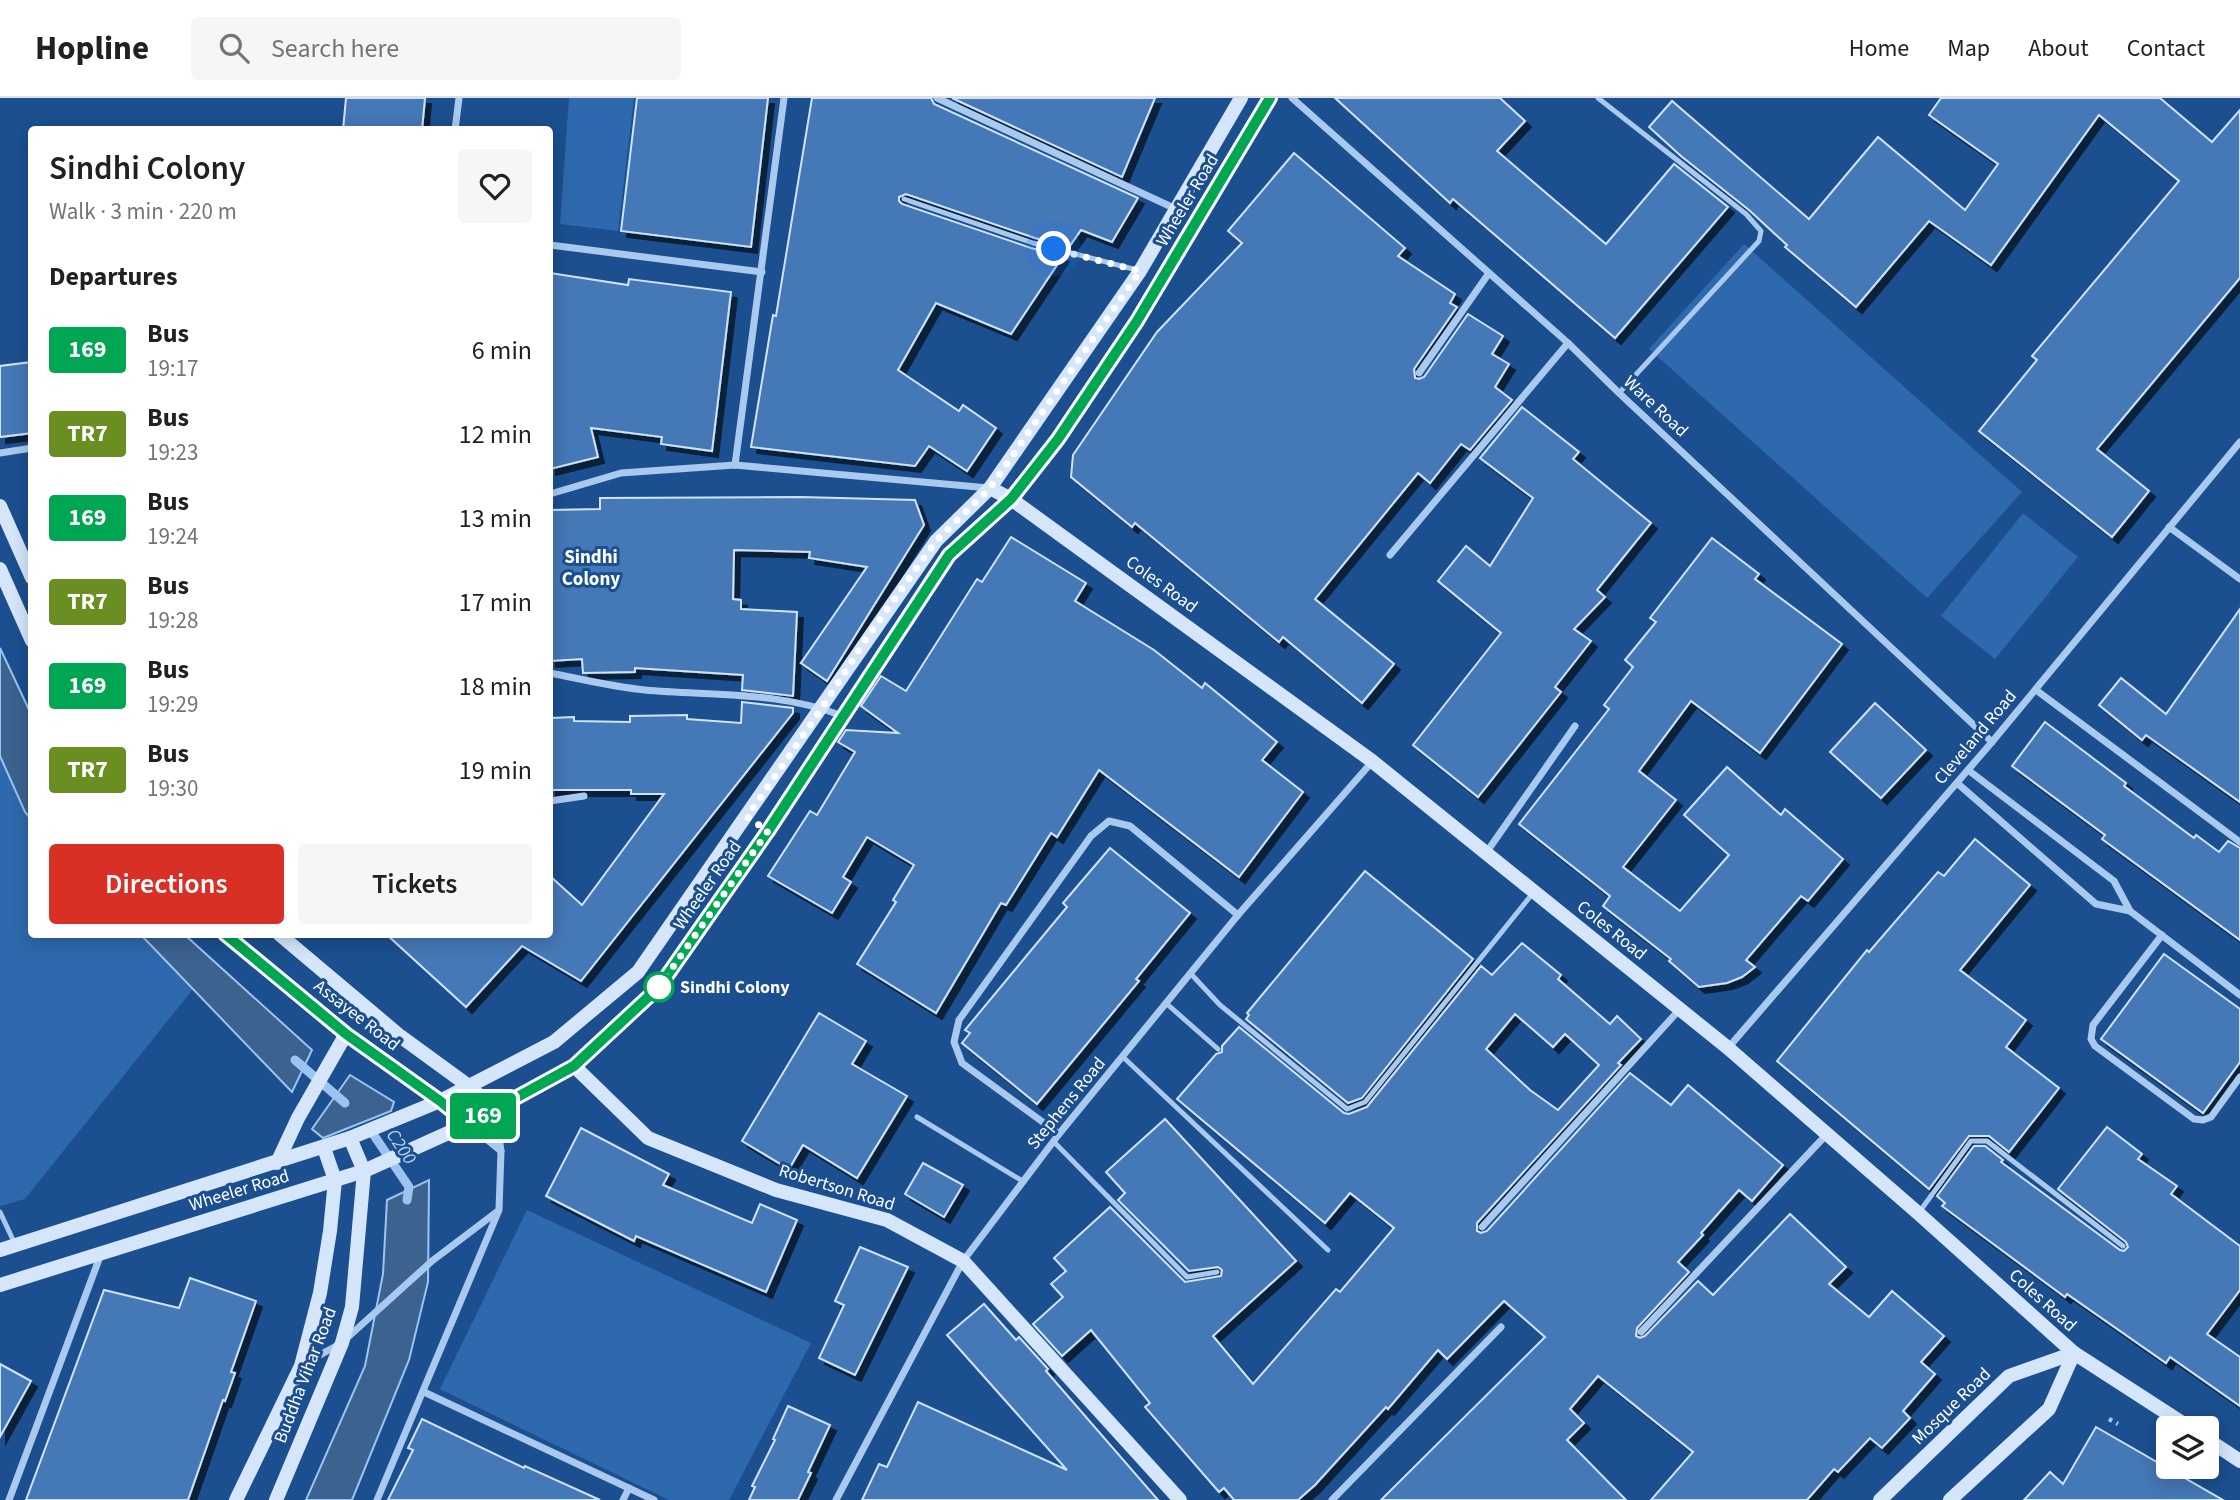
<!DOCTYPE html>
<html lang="en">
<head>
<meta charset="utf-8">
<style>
	body { margin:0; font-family:"Source Sans 3",sans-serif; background:#f6f6f6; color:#202124; height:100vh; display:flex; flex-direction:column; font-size:26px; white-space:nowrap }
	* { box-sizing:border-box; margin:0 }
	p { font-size:23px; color:#757577 }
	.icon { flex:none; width:38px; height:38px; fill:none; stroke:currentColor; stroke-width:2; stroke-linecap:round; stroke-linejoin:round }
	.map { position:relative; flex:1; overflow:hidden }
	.drawer { position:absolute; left:28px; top:28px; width:525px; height:812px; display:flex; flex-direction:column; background:#fff; border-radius:7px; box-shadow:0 4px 18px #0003 }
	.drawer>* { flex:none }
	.badge { padding:0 14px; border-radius:5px; font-size:24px; line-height:46px }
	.controls { position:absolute; left:2156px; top:1318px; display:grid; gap:14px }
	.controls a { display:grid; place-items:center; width:63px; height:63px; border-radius:7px; background:#fff; box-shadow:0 4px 18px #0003; font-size:35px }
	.you { position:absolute; width:35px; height:35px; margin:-18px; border:5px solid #fff; border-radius:50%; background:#1a73e8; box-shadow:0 0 0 10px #1a73e833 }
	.map>.badge { position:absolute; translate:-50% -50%; box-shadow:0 0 0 4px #fff }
	h2 { padding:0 21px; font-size:26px; line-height:63px }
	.round { display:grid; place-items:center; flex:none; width:74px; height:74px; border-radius:7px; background:#f6f6f6 }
	.head { display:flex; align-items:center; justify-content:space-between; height:119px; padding:0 21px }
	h1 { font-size:33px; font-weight:600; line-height:52px }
	.action { display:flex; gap:14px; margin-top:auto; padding:14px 21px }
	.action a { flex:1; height:80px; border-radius:7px; background:#d93025; color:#fff; font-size:28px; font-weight:600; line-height:80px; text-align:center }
	.action a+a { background:#f6f6f6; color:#202124 }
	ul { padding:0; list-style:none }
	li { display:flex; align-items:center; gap:21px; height:84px; padding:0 21px }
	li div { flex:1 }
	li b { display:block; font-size:26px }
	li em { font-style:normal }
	li .badge { min-width:77px; font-weight:700; text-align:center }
	header { display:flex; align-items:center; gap:42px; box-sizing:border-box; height:98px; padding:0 35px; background:#fff; border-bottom:2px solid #e0e0e0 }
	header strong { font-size:33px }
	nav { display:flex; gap:38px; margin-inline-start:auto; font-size:24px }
	.search { width:490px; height:63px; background:#f6f6f6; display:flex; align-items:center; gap:18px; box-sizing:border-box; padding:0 24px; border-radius:7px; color:#757577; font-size:26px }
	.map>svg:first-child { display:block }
	.green { fill:#2e69ad }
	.water { fill:#3c6290; stroke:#9cc4f0; stroke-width:2 }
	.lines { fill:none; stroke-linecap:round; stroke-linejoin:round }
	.stream { stroke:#9cc4f0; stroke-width:9 }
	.building { fill:#4478b7; stroke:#cfe3fa; stroke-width:2; fill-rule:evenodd; filter:url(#shadow) }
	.path { stroke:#a9c9ee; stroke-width:4.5; stroke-dasharray:3.5 5; stroke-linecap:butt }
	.lane { stroke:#a9c9ee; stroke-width:5 }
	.street { stroke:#a9c9ee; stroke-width:7 }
	.secondary { stroke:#d6e6fa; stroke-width:14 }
	.line-casing { stroke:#fff; stroke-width:16 }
	.line { stroke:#00a651; stroke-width:10 }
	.walk { stroke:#fff; stroke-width:7; stroke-dasharray:0 12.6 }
	.stop-dot { fill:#fff; stroke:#00a651; stroke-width:3.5 }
	.labels { text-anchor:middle; stroke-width:6; stroke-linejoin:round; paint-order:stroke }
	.street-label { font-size:18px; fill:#fff; stroke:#1b4f8f }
	.stop-label { font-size:18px; font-weight:bold; fill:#fff; stroke:#1b4f8f; text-anchor:start }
	.neighbourhood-label { font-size:19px; font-weight:bold; fill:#fff; stroke:#1b4f8f }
	.water-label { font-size:19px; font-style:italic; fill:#b5d3f5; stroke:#1b4f8f }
</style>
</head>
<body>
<header>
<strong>Hopline</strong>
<div class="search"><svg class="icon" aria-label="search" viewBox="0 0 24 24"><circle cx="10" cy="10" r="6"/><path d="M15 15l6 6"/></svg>Search here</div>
<nav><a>Home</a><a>Map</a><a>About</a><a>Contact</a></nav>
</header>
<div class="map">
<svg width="2240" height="1402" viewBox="0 0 2240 1402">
	<defs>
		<filter id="shadow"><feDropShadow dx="6" dy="6" stdDeviation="0" flood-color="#0009"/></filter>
	</defs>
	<rect width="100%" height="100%" fill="#1b4f8f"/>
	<g class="green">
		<path d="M569 0H634L618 133 560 126Z"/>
		<path d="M1744 146 2022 394 1927 500 1649 251Z"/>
		<path d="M2023 415 2078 459 1995 561 1941 518Z"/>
		<path d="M0 658 25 714 31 721 32 836 141 837 193 891 25 1101 0 1108Z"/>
		<path d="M527 1112 811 1245 729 1402H669L440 1291Z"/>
	</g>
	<g class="water">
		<path d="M0 550 31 616V721L25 714 0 658Z"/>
		<path d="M141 837H185L312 952 292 994Z"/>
		<path d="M350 977 394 1004 391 1013 323 1040 312 1031Z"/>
		<path d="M429 1082 428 1184 409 1262 352 1402H306L365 1268 383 1176 387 1102Z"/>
	</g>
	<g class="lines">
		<g class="stream">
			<path d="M295 962 345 1005"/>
			<path d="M369 1030 409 1089 407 1102"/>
		</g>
	</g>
	<g class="building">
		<path d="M346 0H425L422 32H343Z"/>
		<path d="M637 0H768L751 149 621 133Z"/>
		<path d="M812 0H931L934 6 1138 100 1112 144 1081 132 1069 149 1035 140 906 96 899 99V103L902 106 1031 150 1063 158 1011 236 936 205 898 272 959 313 963 307 996 330 967 373 929 348 915 368 751 349 773 217 776 218Z"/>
		<path d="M952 0H1155L1122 79Z"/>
		<path d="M1335 0H1500L1525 23 1497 53 1606 146 1674 66 1728 109 1615 240 1453 101 1450 105Z"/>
		<path d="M1941 0H2160L2212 44 2240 12V180L2097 351 2149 393 2112 439 1979 333 2037 262 2032 258 2179 83 2099 17 1991 167 1929 123 1856 209 1785 149 1787 147 1749 112 1681 58 1649 29 1672 3 1809 121 1878 39 1965 112 1998 66 1929 17Z"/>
		<path d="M1294 55 1405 150 1398 158 1455 196 1450 205 1457 209 1414 271 1415 280 1419 281 1424 279 1468 216 1503 238 1492 256 1509 266 1495 289 1512 302 1470 352 1461 346 1430 385 1418 375 1315 501 1394 566 1362 605 1283 539 1279 544 1135 425 1132 429 1071 379 1073 357 1157 234 1242 145 1228 133Z"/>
		<path d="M550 175 628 187 629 181 731 194 712 353 661 346 662 339 591 330 598 359 550 371Z"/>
		<path d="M32 264V335L0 339V268Z"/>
		<path d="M1522 309 1579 354 1573 361 1651 425 1597 492 1605 499 1574 531 1591 543 1555 589 1561 594 1478 699 1413 647 1501 535 1438 483 1466 448 1490 468 1533 400 1480 360Z"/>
		<path d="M801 399 915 402 924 427 827 583 801 565 867 469 809 460 810 454 734 452 733 501 741 502V511L797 514 793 598 742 592 743 577 635 570V574L583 575 582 561 550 563V412L600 411V400Z"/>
		<path d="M1011 439 1086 485 1075 503 1154 552 1202 590 1205 585 1277 644 1262 662 1303 694 1239 779 1099 672 1057 739 1051 735 1006 807 1001 805 936 915 857 866 896 804 893 802 914 767 867 739 843 779 851 784 832 815 768 778 810 713 817 717 855 654 838 644 846 632 898 635 861 608 881 578 906 593 977 481 982 484Z"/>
		<path d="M1712 440 1759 476 1755 481 1842 546 1760 655 1691 603 1639 673 1676 702 1623 769 1680 813 1729 757 1684 717 1727 669 1781 717 1785 711 1843 761 1808 803 1801 798 1746 862 1755 869 1742 879 1727 885 1699 889 1669 863 1671 861 1603 808 1610 798 1519 726 1609 611 1604 607 1633 569 1625 562 1656 524 1650 520Z"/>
		<path d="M2240 511V704L2146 637 2142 642 2099 607 2121 580 2166 616Z"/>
		<path d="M742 604 793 610V615L581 883 522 848 466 909 386 836H550V778L582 807 664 696H631V692H550V620L574 619V623L630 624V618L687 617V621L741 625Z"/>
		<path d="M1875 605 1926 652 1881 700 1830 654Z"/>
		<path d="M2045 624 2126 685 2124 688 2194 740 2196 737 2219 754 2228 743 2240 750V842L2102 741 2105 737 2012 668Z"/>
		<path d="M1975 741 2030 787 1960 872 2026 922 2006 949 2059 990 2009 1054 1989 1038H1969L1929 1091 1777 963 1867 852 1869 854 1938 774 1944 778Z"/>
		<path d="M1110 750 1190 815 1136 881 1139 883 1037 1006 962 945 970 935 965 932 1067 809 1063 805Z"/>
		<path d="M1365 773 1473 861 1362 1000 1348 1005 1246 921 1249 917 1247 915Z"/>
		<path d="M1522 845 1561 877 1558 881 1610 926 1617 918 1641 941 1618 965 1621 967 1477 1125V1133L1481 1135 1487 1133 1630 975 1671 1007 1688 987 1783 1067 1752 1103 1739 1092 1701 1135 1703 1137 1678 1164 1689 1174 1637 1230 1636 1238 1640 1240 1645 1238 1698 1183 1713 1197 1790 1116 1846 1169 1829 1186 1869 1219 1892 1193 1944 1238 1921 1264 1935 1276 1903 1313 1910 1320 1882 1350 1870 1340 1838 1374 1834 1371 1807 1402H1651L1693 1354 1598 1278 1570 1311 1584 1325 1567 1342 1626 1402H1381L1545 1239 1504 1203 1447 1261 1438 1252 1388 1311 1386 1309 1315 1387 1298 1402H1234L1224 1390 1219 1394 1145 1309 1150 1305 1091 1232 1062 1258 1033 1226 1063 1199 1051 1186 1066 1173 1054 1160 1110 1109 1185 1184 1221 1178 1222 1172 1218 1169 1189 1173 1118 1102 1125 1095 1106 1074 1165 1021 1296 1163 1213 1238 1253 1286 1336 1191 1340 1194 1394 1130 1350 1095 1325 1125 1177 1001 1216 956 1222 954V948L1239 929 1344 1015 1349 1016 1367 1009 1481 868 1492 877ZM1515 916 1553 949 1565 936 1599 967 1558 1012 1530 992 1486 951Z"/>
		<path d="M2164 856 2240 911V964L2203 1015 2101 941Z"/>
		<path d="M819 915 866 943 852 966 907 998 857 1080 803 1047 789 1071 742 1043Z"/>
		<path d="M2107 1029 2142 1056 2138 1061 2177 1088 2171 1096 2240 1148V1192L2207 1236 2240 1259V1308L2170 1259 2166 1265 2067 1196 2065 1199 1942 1108 1945 1105 1937 1098 1974 1048H1985L2003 1062 2001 1064 2120 1152 2124 1153 2128 1149 2126 1144 2058 1091Z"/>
		<path d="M581 1030 669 1076 663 1087 752 1125 760 1106 797 1122 766 1194 636 1138 634 1143 546 1098Z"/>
		<path d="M923 1065 963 1087 944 1119 905 1096Z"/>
		<path d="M860 1149 908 1169 855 1277 819 1260 844 1207 835 1203Z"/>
		<path d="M190 1180 256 1203 231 1274 235 1275 225 1303 223 1302 188 1402H26L104 1192 179 1210Z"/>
		<path d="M984 1206 1016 1242 1019 1239 1048 1271 1046 1273 1158 1402H862L879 1366 887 1369 918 1304 1067 1372 947 1237Z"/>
		<path d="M0 1266 31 1283 0 1339Z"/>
		<path d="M788 1308 830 1327 808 1374 811 1375 798 1402H749L755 1389 752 1388 775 1342 773 1341Z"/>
		<path d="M422 1321 524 1370 525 1368 600 1402H388L413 1352 408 1350Z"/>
		<path d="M2096 1329 2223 1402H2024L2050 1374 2063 1386Z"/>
	</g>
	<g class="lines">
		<path class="path" d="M2109 1321 2118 1326"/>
		<g class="lane">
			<path d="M1598 0 1746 116 1761 133 1759 143 1619 295"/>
			<path d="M904 101 1033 145 1137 172"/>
			<path d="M1191 876 1220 907 1347 1011 1365 1004 1533 795"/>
			<path d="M1167 906 1218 951"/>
			<path d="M1123 959 1328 1152"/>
			<path d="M917 1019 1024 1084"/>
			<path d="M1055 1045 1187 1179 1217 1174"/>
			<path d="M1920 1113 1971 1043H1987L2123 1148"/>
			<path d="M0 1114 14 1144"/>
		</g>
		<g class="street">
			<path d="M937 0 1176 111"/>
			<path d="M1292 0 1568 245 1619 295 1992 644"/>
			<path d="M455 32 459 0"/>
			<path d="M550 147 762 174"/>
			<path d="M1419 275 1489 175"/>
			<path d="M0 355 32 350"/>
			<path d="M735 367 784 0"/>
			<path d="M550 396 621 375 735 367 989 390"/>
			<path d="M2169 429 2240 481"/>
			<path d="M1390 457 1568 245"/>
			<path d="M550 575C581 581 613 589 645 592 710 598 781 593 842 618"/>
			<path d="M2036 592 2240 744"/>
			<path d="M1968 672 2114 783 2130 813"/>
			<path d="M1957 685 2096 806 2130 813 2240 897"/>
			<path d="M550 703 584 698"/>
			<path d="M1486 755 1575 628"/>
			<path d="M2162 837 2093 927 2091 941 2095 948 2194 1021 2203 1022 2211 1019 2240 979"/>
			<path d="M1728 950 1992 644 2240 344"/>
			<path d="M468 1026 501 1053"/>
			<path d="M1059 1036 962 965 954 944 959 922 1091 738 1109 723 1130 728 1238 817"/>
			<path d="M1482 1129 1680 911"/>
			<path d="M1641 1234 1827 1036"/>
			<path d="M347 1240 432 1163 498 1113"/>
			<path d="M302 1267 338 1247"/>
			<path d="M424 1294 654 1402"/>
			<path d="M9 1402 101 1156"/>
			<path d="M377 1402 499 1112 501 1053 495 1012"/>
			<path d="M623 1402 629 1390"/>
			<path d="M836 1402 963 1163 1059 1036 1238 817 1372 664"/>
			<path d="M1332 1402 1501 1229"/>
		</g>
		<g class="secondary">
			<path d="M990 390 1011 401 1372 663 1728 950 1918 1115 2074 1255 2190 1330"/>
			<path d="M0 408 32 480"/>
			<path d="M0 471 32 543"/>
			<path d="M225 836 346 936 440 1003 468 1026"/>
			<path d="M279 836 400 938 470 989 495 1012"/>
			<path d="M574 968 648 1040 776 1092 887 1122 963 1163 1180 1402"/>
			<path d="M277 1065 298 1020 346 936"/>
			<path d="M0 1152 350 1040 440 1003 554 944 638 874 936 443 990 390 1140 173 1241 0"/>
			<path d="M0 1187 364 1073 468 1026 574 968 659 889 768 732 949 457 1011 401 1058 341 1137 223 1270 0"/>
			<path d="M2207 1341 2240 1363"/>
			<path d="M236 1402 301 1268 320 1195 330 1133 335 1082 324 1050"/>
			<path d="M276 1402 342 1245 352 1209 364 1073 350 1040"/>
			<path d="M1880 1402 2009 1278 2074 1255"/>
			<path d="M1950 1402 2049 1311 2074 1255"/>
		</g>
	</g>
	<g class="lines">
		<g class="line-casing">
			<path id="line" d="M225 836 346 936 440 1003 468 1026 574 968 659 889 768 733 949 457 1011 401 1058 341 1137 223 1270 0"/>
		</g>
		<use href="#line" class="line"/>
		<path class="walk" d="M659 889 768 733 747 719 822 610 866 541 936 443 990 390 1140 173 1054 151"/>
	</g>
	<circle class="stop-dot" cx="659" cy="889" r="14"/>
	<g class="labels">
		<g class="street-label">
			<text transform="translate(1187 102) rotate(-59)" y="6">Wheeler Road</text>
			<text transform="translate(1656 308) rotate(43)" y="6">Ware Road</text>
			<text transform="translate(1162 486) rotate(36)" y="6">Coles Road</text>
			<text transform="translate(1975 639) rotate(-50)" y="6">Cleveland Road</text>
			<text transform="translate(707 787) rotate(-55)" y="6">Wheeler Road</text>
			<text transform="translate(1612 832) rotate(39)" y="6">Coles Road</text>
			<text transform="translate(357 917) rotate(38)" y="6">Assayee Road</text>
			<text transform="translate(1066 1005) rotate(-51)" y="6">Stephens Road</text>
			<text transform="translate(837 1089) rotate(17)" y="6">Robertson Road</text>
			<text transform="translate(239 1092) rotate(-17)" y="6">Wheeler Road</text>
			<text transform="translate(2043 1202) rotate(42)" y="6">Coles Road</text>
			<text transform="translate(305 1277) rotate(-69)" y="6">Buddha Vihar Road</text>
			<text transform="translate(1951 1308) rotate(-44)" y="6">Mosque Road</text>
		</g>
		<g class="stop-label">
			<text x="680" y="895">Sindhi Colony</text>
		</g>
		<g class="neighbourhood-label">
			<text x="591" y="465">Sindhi<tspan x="591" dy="22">Colony</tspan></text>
		</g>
		<g class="water-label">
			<text transform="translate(402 1048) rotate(56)" y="7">C200</text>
		</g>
	</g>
</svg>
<div class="controls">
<a><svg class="icon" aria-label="layers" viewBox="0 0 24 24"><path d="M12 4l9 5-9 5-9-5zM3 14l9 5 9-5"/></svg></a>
</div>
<div class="you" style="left:1054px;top:151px"></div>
<b class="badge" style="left:483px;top:1018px;background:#00a651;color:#fff">169</b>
<section class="drawer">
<div class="head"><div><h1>Sindhi Colony</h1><p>Walk · 3 min · 220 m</p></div><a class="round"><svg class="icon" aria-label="heart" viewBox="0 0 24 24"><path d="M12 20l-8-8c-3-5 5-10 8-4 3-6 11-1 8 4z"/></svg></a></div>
<h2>Departures</h2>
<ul>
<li><span class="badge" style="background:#00a651;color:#fff">169</span><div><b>Bus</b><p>19:17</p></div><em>6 min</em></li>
<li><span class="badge" style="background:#6b8e23;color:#fff">TR7</span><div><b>Bus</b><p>19:23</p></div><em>12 min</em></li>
<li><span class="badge" style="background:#00a651;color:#fff">169</span><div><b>Bus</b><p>19:24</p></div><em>13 min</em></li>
<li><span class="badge" style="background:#6b8e23;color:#fff">TR7</span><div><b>Bus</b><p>19:28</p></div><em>17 min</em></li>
<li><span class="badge" style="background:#00a651;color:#fff">169</span><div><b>Bus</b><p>19:29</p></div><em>18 min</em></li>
<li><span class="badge" style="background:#6b8e23;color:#fff">TR7</span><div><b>Bus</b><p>19:30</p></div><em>19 min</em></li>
</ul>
<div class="action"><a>Directions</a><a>Tickets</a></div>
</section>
</div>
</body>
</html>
